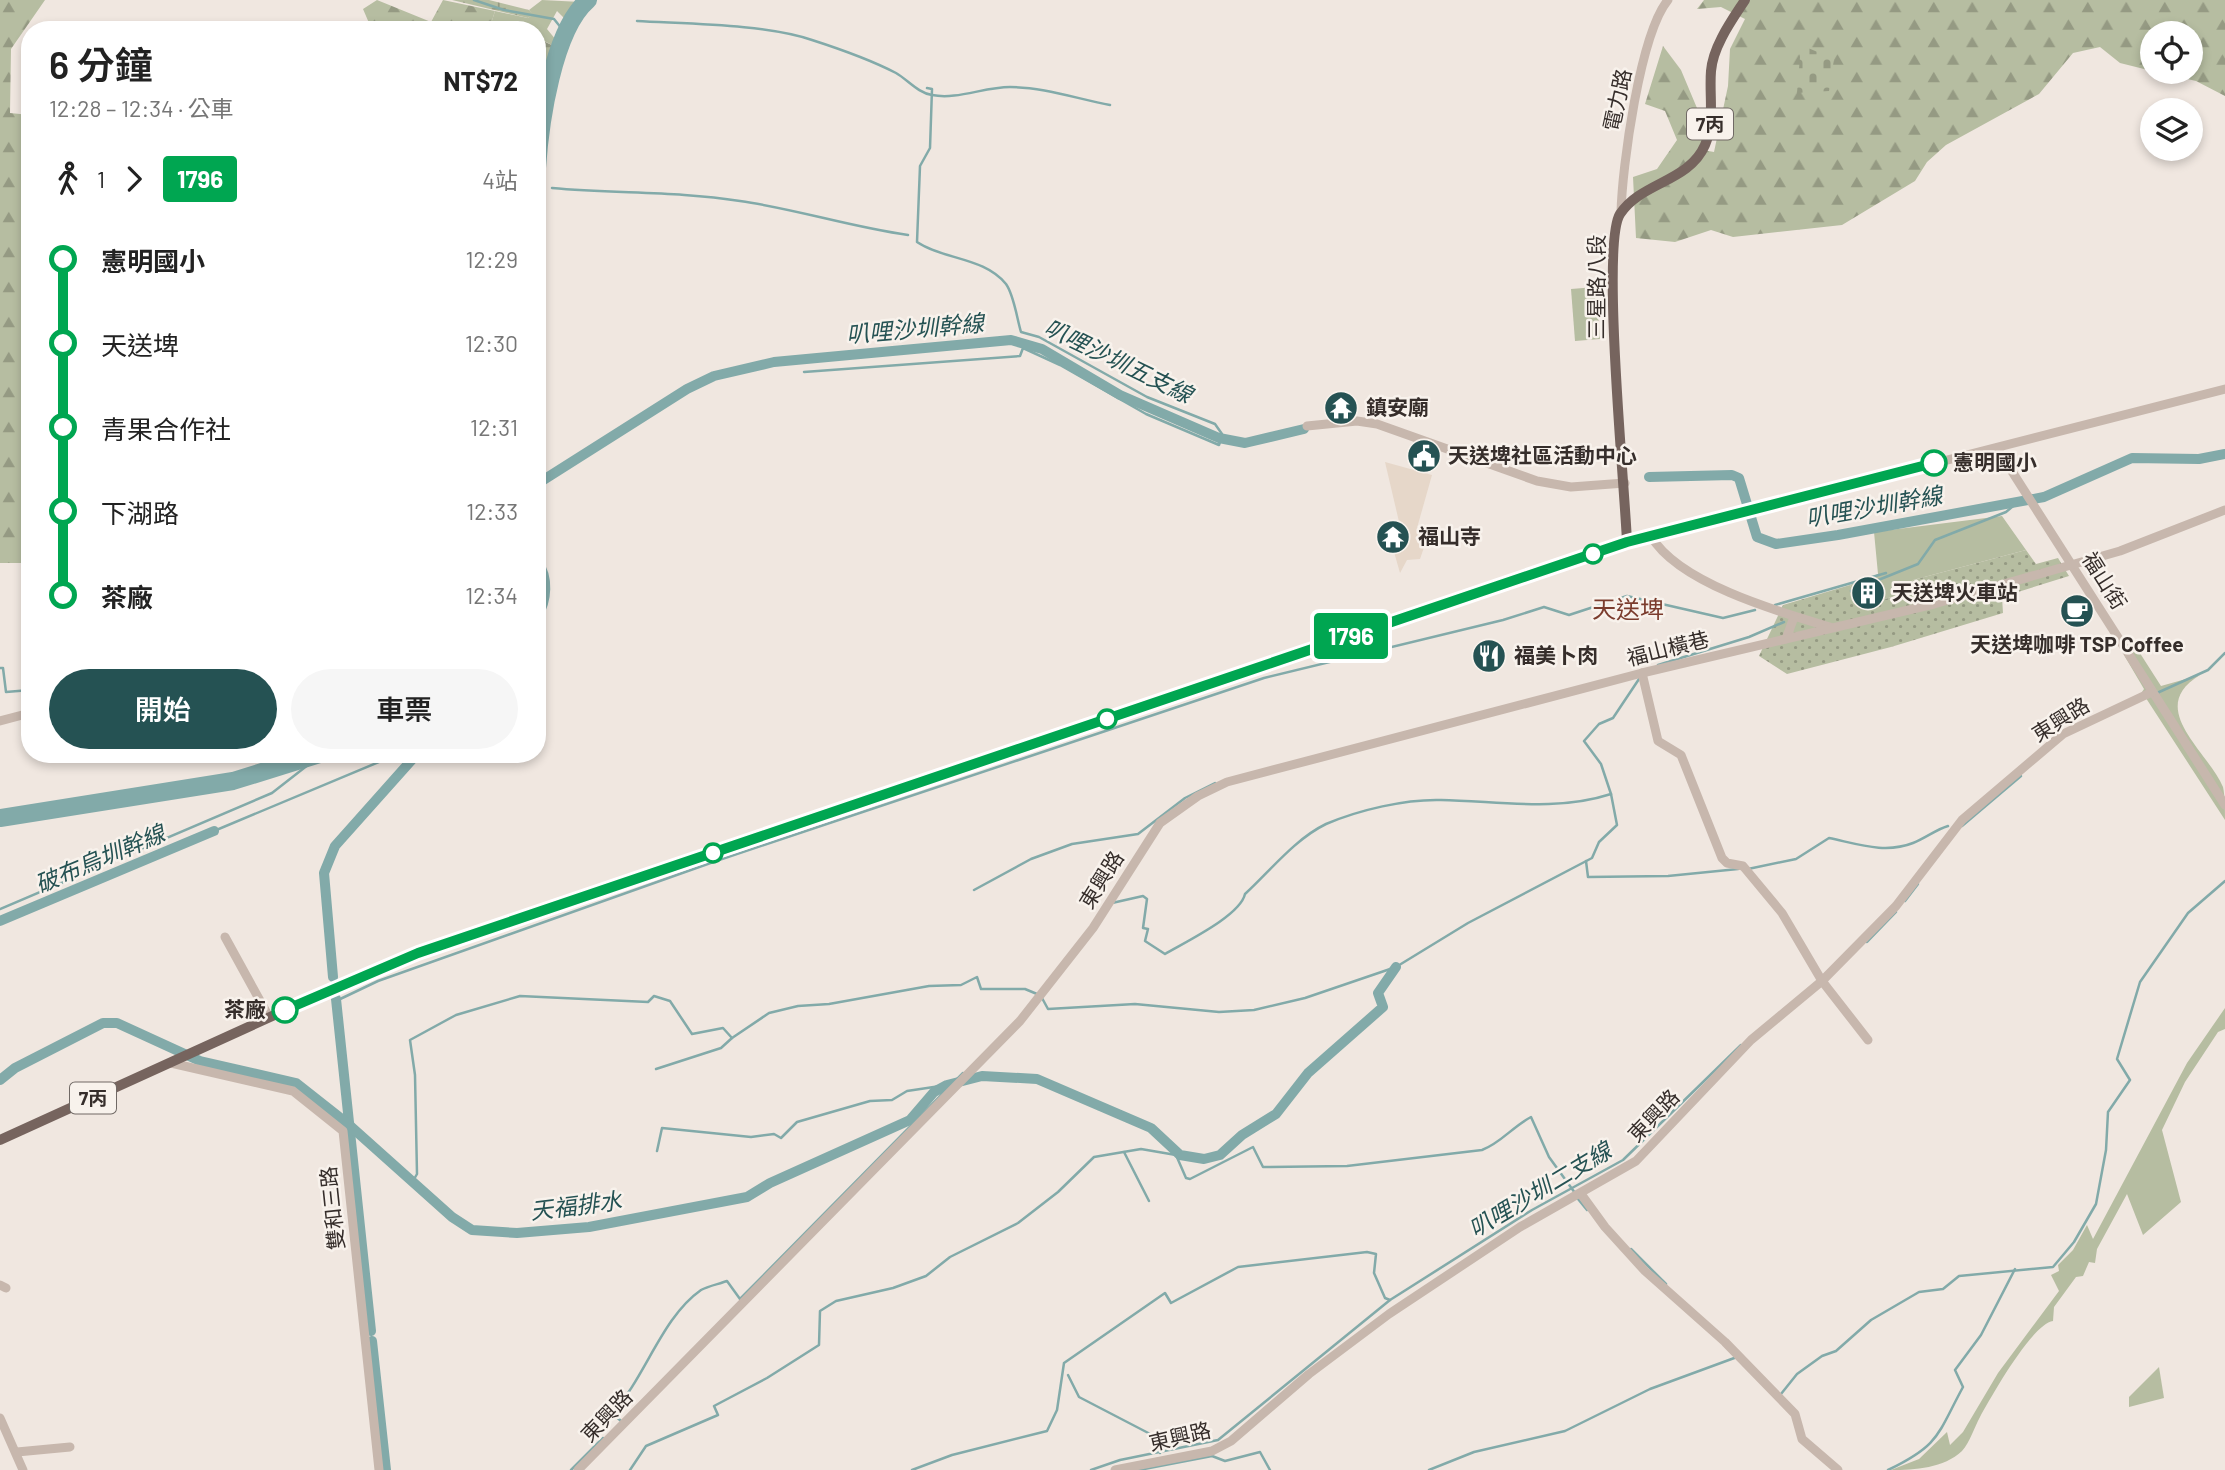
<!DOCTYPE html>
<html lang="zh-TW">
<head>
<meta charset="utf-8">
<style>
	body { margin:0; font-family:Barlow,"Noto Sans TC",sans-serif; background:#f6f6f6; color:#222; height:100vh; display:flex; flex-direction:column; font-size:26px; white-space:nowrap }
	* { box-sizing:border-box; margin:0 }
	p { font-size:23px; color:#767676 }
	.icon { flex:none; width:38px; height:38px; fill:none; stroke:currentColor; stroke-width:2; stroke-linecap:round; stroke-linejoin:round }
	.map { position:relative; flex:1; overflow:hidden }
	.sheet { position:absolute; left:21px; top:21px; width:525px; height:742px; display:flex; flex-direction:column; background:#fff; border-radius:28px; box-shadow:0 4px 10px #0003 }
	.sheet>* { flex:none }
	.badge { padding:0 14px; border-radius:5px; font-size:24px; line-height:46px }
	.buttons { position:absolute; left:2140px; top:21px; display:grid; gap:14px }
	.buttons a { display:grid; place-items:center; width:63px; height:63px; border-radius:50%; background:#fff; box-shadow:0 4px 10px #0003; font-size:35px }
	.map>.badge { position:absolute; translate:-50% -50%; box-shadow:0 0 0 4px #fff }
	.legs { display:flex; align-items:center; gap:10px; height:77px; padding:0 28px; font-size:23px }
	.legs p { margin-inline-start:auto }
	.overview { display:flex; align-items:center; justify-content:space-between; height:119px; padding:0 28px }
	h1 { font-size:38px; font-weight:600; line-height:52px }
	.cta { display:flex; gap:14px; margin-top:auto; padding:14px 28px }
	.cta a { flex:1; height:80px; border-radius:42px; background:#255253; color:#fff; font-size:28px; font-weight:600; line-height:80px; text-align:center }
	.cta a+a { background:#f6f6f6; color:#222 }
	ul { padding:0 28px; list-style:none }
	li { display:flex; align-items:center; gap:24px; height:84px; font-size:26px }
	li i { display:grid; place-items:center; width:10px; height:100%; margin:0 9px; background:currentColor }
	li i::after { content:''; width:18px; height:18px; margin:-9px; border:5px solid; border-radius:50%; background:#fff }
	li p { margin-inline-start:auto }
	li:first-child i { background:linear-gradient(#0000 50%,currentColor 0) }
	li:last-child i { background:linear-gradient(currentColor 50%,#0000 0) }
	.map>svg:first-child { display:block }
	.grass { fill:#b6bda1 }
	.forest { fill:url(#forest-firs) }
	.wetland { fill:url(#wetland-marsh) }
	.cemetery { fill:url(#cemetery-stones) }
	.park { fill:url(#park-dots) }
	.plaza { fill:#e6d7c9 }
	.lines { fill:none; stroke-linecap:round; stroke-linejoin:round }
	.stream { stroke:#82aaa9; stroke-width:2.5 }
	.canal { stroke:#82aaa9; stroke-width:10 }
	.river { stroke:#82aaa9; stroke-width:18 }
	.minor { stroke:#c7b7ad; stroke-width:9 }
	.major { stroke:#76645e; stroke-width:10 }
	.line-1-casing { stroke:#fff; stroke-width:16 }
	.line-1 { stroke:#00a651; stroke-width:10 }
	.stop-1-dot { fill:#fff; stroke:#00a651; stroke-width:3.5 }
	.labels { text-anchor:middle; stroke-width:5; stroke-linejoin:round; paint-order:stroke }
	.shield { fill:#f8f2ec; stroke:#706965; stroke-width:2 }
	.shield-label { font-size:19px; font-weight:bold; fill:#362e2b }
	.street-label { font-size:21px; fill:#362e2b; stroke:#f8f2ec }
	.poi-label { font-size:21px; font-weight:bold; fill:#362e2b; stroke:#f8f2ec; text-anchor:start }
	.stop-label { font-size:21px; font-weight:bold; fill:#362e2b; stroke:#f8f2ec; text-anchor:start }
	.water-label { font-size:23px; font-style:italic; fill:#255253; stroke:#f8f2ec }
	.quarter-label { font-size:24px; fill:#7b3c2d; stroke:#f8f2ec }
</style>
</head>
<body>
<div class="map">
<svg width="2225" height="1470" viewBox="0 0 2225 1470">
	<defs>
		<pattern id="forest-firs" width="22" height="20" patternUnits="userSpaceOnUse" patternTransform="scale(1.75)"><rect width="22" height="20" fill="#b6bda1"/><path d="M5 1l3.5 6h-7zM16 11l3.5 6h-7z" fill="#959a83"/></pattern>
		<pattern id="wetland-marsh" width="20" height="14" patternUnits="userSpaceOnUse" patternTransform="scale(1.75)"><rect width="20" height="14" fill="#b6bda1"/><path d="M1 5h8M5 5V1M11 12h8M15 12V8" fill="none" stroke="#959a83"/></pattern>
		<pattern id="cemetery-stones" width="16" height="16" patternUnits="userSpaceOnUse" patternTransform="scale(1.75)"><rect width="16" height="16" fill="#b6bda1"/><path d="M2 7V4a2 2 0 0 1 4 0v3zM10 15v-3a2 2 0 0 1 4 0v3z" fill="#959a83"/></pattern>
		<pattern id="park-dots" width="8" height="8" patternUnits="userSpaceOnUse" patternTransform="scale(1.75)"><rect width="8" height="8" fill="#b6bda1"/><path d="M2 2h.1M6 6h.1" fill="none" stroke="#959a83" stroke-width="1.8" stroke-linecap="round"/></pattern>
	</defs>
	<rect width="100%" height="100%" fill="#f0e7e0"/>
	<g class="grass">
		<path d="M542 0 581 2 567 21 557 11 547 29 556 40 558 48 542 40 537 45V30H489L495 11 528 18 533 14 529 10Z"/>
		<path d="M1596 287 1600 339 1575 341 1571 289Z"/>
		<path d="M2002 516 2026 550 1913 580 1905 594 1880 600 1876 581 1856 585 1860 605 1850 585 1878 574 1874 532Z"/>
		<path d="M2136 647 2161 686 2200 675C2145 708 2207 750 2223 787 2225 796 2225 810 2225 820L2142 692 2144 689 2124 655Z"/>
		<path d="M2225 1008V1029L2218 1032 2185 1082 2162 1130 2181 1202 2143 1235 2127 1194 2097 1249 2095 1263 2089 1262 2083 1276 2076 1277 2054 1307 2053 1321C2032 1324 1991 1397 1980 1417 1974 1428 1970 1442 1962 1451 1944 1468 1915 1470 1891 1470L1919 1459 1947 1432 1950 1445 1963 1432 1998 1373 2059 1291 2051 1275 2059 1271 2058 1265 2073 1250 2087 1225 2093 1239 2187 1063Z"/>
		<path d="M2159 1367 2164 1398 2129 1407V1397Z"/>
	</g>
	<g class="forest">
		<path d="M0 0H45L11 49 10 113 30 115V563H0Z"/>
		<path d="M377 0 431 22 443 0 495 11 489 30H372L363 9Z"/>
		<path d="M1704 0H2225V96L2196 81 2157 72H2191V33H2152V71L2120 63 2100 47 2073 53 2039 94 1946 145 1927 162 1915 181 1842 225 1733 237 1711 230 1675 242 1636 238 1633 177 1657 169 1677 140 1665 111 1645 104 1663 46 1681 70 1702 120 1703 150 1714 152 1728 86 1730 49 1745 19 1721 7 1697 9Z"/>
		<path d="M541 40 558 48 537 96V45Z"/>
	</g>
	<path class="wetland" d="M452 0H489L529 10 534 14 528 18Z"/>
	<path class="cemetery" d="M1801 45 1834 59 1829 91 1797 93Z"/>
	<path class="park" d="M2026 550 2036 564 2058 558 2069 576 2002 597 2003 613 1891 647 1787 674 1759 656 1783 605 1850 585 1860 605 1905 594 1913 580Z"/>
	<path class="plaza" d="M1385 462 1432 475 1417 528 1429 533 1420 559 1407 560 1400 573 1394 552 1399 553 1409 532 1400 526Z"/>
	<g class="lines">
		<g class="stream">
			<path d="M474 0 504 10 554 19 566 34"/>
			<path d="M637 21C687 24 765 24 812 40 840 49 869 59 896 73 908 80 918 93 932 95 957 100 984 87 1010 87 1043 87 1078 99 1110 105"/>
			<path d="M927 88 932 89 930 148 920 166 917 242C944 260 984 257 1006 284 1014 295 1017 319 1021 332L1039 337 1147 397 1215 424 1222 434 1221 438"/>
			<path d="M537 187H543"/>
			<path d="M552 188C615 194 677 191 740 201 796 209 851 227 908 235"/>
			<path d="M804 372 1020 356 1023 348 1060 365 1146 414 1219 445 1220 442"/>
			<path d="M538 562 541 561"/>
			<path d="M1851 591 1918 564 1935 540 2006 512 2018 502"/>
			<path d="M1775 605 1886 573"/>
			<path d="M1658 665 1749 637 1784 622"/>
			<path d="M0 668H3L6 692 30 690"/>
			<path d="M2157 693 2208 670 2225 653"/>
			<path d="M1962 826 2021 776"/>
			<path d="M214 831 398 754"/>
			<path d="M1586 861 1588 877 1668 876 1738 869"/>
			<path d="M1748 869 1796 859 1829 838C1858 844 1885 854 1913 843 1926 838 1935 830 1948 826"/>
			<path d="M974 890 1031 859 1072 844 1138 834 1185 798 1215 783"/>
			<path d="M1905 901 1918 884"/>
			<path d="M1112 903 1143 896 1147 899 1143 928 1148 929 1145 941 1165 954C1185 942 1240 916 1245 894 1270 871 1295 839 1326 824 1359 810 1405 799 1441 800 1498 801 1556 812 1611 794L1601 764 1584 741 1599 724 1613 718 1639 679"/>
			<path d="M0 909 272 793 322 754"/>
			<path d="M1867 942 1896 912"/>
			<path d="M1042 998 1048 1009 1135 1004 1219 1012 1254 1010 1305 998 1396 967 1468 923 1592 858 1599 842 1617 825 1611 794"/>
			<path d="M336 1001 378 981 719 860 1264 678 1503 620 1544 607 1569 615 1627 596 1723 618 1755 610"/>
			<path d="M656 1069 721 1048 732 1038"/>
			<path d="M657 1151 662 1128 751 1137 774 1134 781 1138 797 1122 870 1101 892 1100 907 1091 947 1085"/>
			<path d="M1124 1152 1149 1201"/>
			<path d="M413 1181 417 1174 415 1075 410 1040 456 1015 520 996 648 1002 654 996 670 1001 692 1034 723 1028 732 1038 769 1013 798 1006 829 1004 929 986 961 985 977 977 981 989H1025L1037 994"/>
			<path d="M1578 1199 1587 1210"/>
			<path d="M1631 1249 1666 1284"/>
			<path d="M1068 1375 1079 1397 1156 1437 1160 1453"/>
			<path d="M1781 1394 1797 1374 1822 1356 1836 1351 1871 1320 1919 1292 1943 1289 1959 1276 2053 1267 2074 1242 2096 1204 2106 1150 2108 1112 2130 1080 2117 1059 2140 982 2188 913 2225 881"/>
			<path d="M621 1421 612 1413C645 1379 661 1318 701 1290 708 1286 719 1284 727 1281L740 1299 963 1073"/>
			<path d="M571 1470 603 1438"/>
			<path d="M630 1470 646 1446 718 1415 714 1406 767 1378 819 1345 820 1311 836 1301 893 1288 926 1276 950 1257 1018 1223 1058 1192 1094 1157 1141 1149 1176 1155 1186 1178 1190 1179 1253 1147 1263 1167 1347 1166 1482 1150C1501 1143 1512 1127 1531 1117L1549 1157 1575 1193"/>
			<path d="M912 1470 952 1455 1047 1431 1057 1410 1064 1363 1165 1293 1171 1303 1238 1267 1367 1252 1376 1254 1374 1273 1385 1298 1390 1300"/>
			<path d="M1091 1470 1120 1460 1218 1440 1390 1300 1532 1210 1623 1160 1741 1045"/>
			<path d="M1139 1470 1212 1456 1225 1461 1260 1452 1270 1470"/>
			<path d="M1429 1470 1474 1452 1565 1431 1650 1389 1737 1357"/>
			<path d="M1888 1470C1940 1445 1937 1435 1963 1387L1955 1370 1981 1335 2015 1269"/>
		</g>
		<g class="canal">
			<path d="M1649 477 1732 475 1739 478 1757 537 1776 544 1838 535 2044 497 2132 458 2199 459 2225 454"/>
			<path d="M537 484 687 389 714 376 774 362 1011 340 1042 349 1120 395 1219 438 1245 443 1304 429"/>
			<path d="M537 561C549 578 547 600 537 617"/>
			<path d="M0 921 214 831"/>
			<path d="M333 977 324 873 335 846 417 754"/>
			<path d="M336 999 371 1331"/>
			<path d="M0 1080 15 1068 103 1023H117L200 1061 296 1083 348 1124 452 1217 472 1230 517 1233 589 1227 747 1197 770 1183 910 1120 934 1092 947 1085 982 1076 1037 1079 1151 1128 1180 1155 1204 1159 1220 1155 1242 1135 1276 1114 1308 1073 1383 1007 1378 993 1396 967"/>
			<path d="M372 1341 386 1470"/>
		</g>
		<g class="river">
			<path d="M537 168C540 123 553 30 588 0"/>
			<path d="M0 818 233 781 320 754"/>
		</g>
		<g class="minor">
			<path d="M1621 213C1622 167 1640 34 1668 0"/>
			<path d="M1307 426 1357 421 1377 424 1537 481 1571 487 1625 483"/>
			<path d="M1997 448 2225 805"/>
			<path d="M1651 536C1678 583 1779 612 1830 627"/>
			<path d="M1627 542 2225 389"/>
			<path d="M1786 639 1794 617"/>
			<path d="M1642 673 1658 741 1681 755 1722 858 1727 863 1743 866 1782 913 1822 981 1868 1040"/>
			<path d="M0 721 30 713"/>
			<path d="M225 937 269 1017"/>
			<path d="M171 1063 293 1091 343 1131 379 1470"/>
			<path d="M1581 1194 1605 1227 1645 1271 1725 1342 1795 1414 1802 1439 1838 1470"/>
			<path d="M0 1285 6 1288"/>
			<path d="M0 1418 23 1470"/>
			<path d="M17 1452 70 1447"/>
			<path d="M578 1470 1020 1021 1093 928 1160 823 1198 796 1227 782 1642 673 1934 604 2120 551 2225 510"/>
			<path d="M1115 1470 1212 1451 1231 1441 1309 1374 1389 1314 1520 1227 1636 1161 1751 1040 1822 981 1896 906 1962 820 2063 734 2152 692"/>
		</g>
		<path class="major" d="M0 1140 325 992 418 953 1627 542C1625 490 1601 244 1620 214 1641 182 1689 182 1705 145 1715 122 1709 95 1711 71 1713 46 1732 20 1745 0"/>
	</g>
	<g class="lines">
		<g class="line-1-casing">
			<path id="line-1" d="M285 1010 418 953 1627 542 1934 463"/>
		</g>
		<use href="#line-1" class="line-1"/>
	</g>
	<defs>
		<g id="temple-disc" transform="scale(1.75)"><circle r="9.5" fill="#255253" stroke="#f8f2ec"/><path d="M0-6L5-2H3V0L6.5 2.5H4V6H1.5V3h-3V6H-4V2.5H-6.5L-3 0V-2H-5Z" fill="#fff"/></g>
		<g id="civic-disc" transform="scale(1.75)"><circle r="9.5" fill="#255253" stroke="#f8f2ec"/><path d="M-.6-6.5H3V-4.5H.6V-3L4-1V1h2V6H-6V1h2V-1L-.6-3ZM-1.2 2.5V6h2.4V2.5Z" fill="#fff"/></g>
		<g id="building-disc" transform="scale(1.75)"><circle r="9.5" fill="#255253" stroke="#f8f2ec"/><path d="M-4-6H4V6H1V3H-1V6H-4ZM-2.5-4.3h1.7v1.8h-1.7ZM.8-4.3h1.7v1.8H.8ZM-2.5-1h1.7V.8h-1.7ZM.8-1h1.7V.8H.8Z" fill="#fff"/></g>
		<g id="cafe-disc" transform="scale(1.75)"><circle r="9.5" fill="#255253" stroke="#f8f2ec"/><path d="M-5.5-4.5H6V0H3Q3 3.5 0 3.5H-2.5Q-5.5 3.5-5.5 0ZM3-3.2v2h1.7v-2ZM-6 4.5H4V6H-6Z" fill="#fff"/></g>
		<g id="restaurant-disc" transform="scale(1.75)"><circle r="9.5" fill="#255253" stroke="#f8f2ec"/><path d="M-5-6h1v4h1v-4h1v4h1v-4h1v5L-1.5 .5V6h-2V.5L-5-1ZM5-6V6H3V1.5H1.5Q1.5-4 5-6Z" fill="#fff"/></g>
	</defs>
	<g fill-rule="evenodd">
		<use href="#temple-disc" x="1341" y="408"/>
		<use href="#civic-disc" x="1424" y="456"/>
		<use href="#temple-disc" x="1393" y="537"/>
		<use href="#building-disc" x="1868" y="593"/>
		<use href="#cafe-disc" x="2077" y="611"/>
		<use href="#restaurant-disc" x="1489" y="656"/>
	</g>
	<g class="stop-1-dot">
		<circle cx="1934" cy="463" r="12"/>
		<circle cx="1593" cy="554" r="9"/>
		<circle cx="1107" cy="719" r="9"/>
		<circle cx="713" cy="853" r="9"/>
		<circle cx="285" cy="1010" r="12"/>
	</g>
	<g class="labels">
		<g class="shield">
			<rect x="1687" y="108.5" width="46" height="31" rx="5"/>
			<rect x="70" y="1082.5" width="46" height="31" rx="5"/>
		</g>
		<g class="shield-label">
			<text x="1710" y="131">7丙</text>
			<text x="93" y="1105">7丙</text>
		</g>
		<g class="street-label">
			<text transform="translate(1618 100) rotate(-78)" y="7">電力路</text>
			<text transform="translate(1597 287) rotate(-90)" y="7">三星路八段</text>
			<text transform="translate(2104 581) rotate(58)" y="7">福山街</text>
			<text transform="translate(1668 649) rotate(-14)" y="7">福山橫巷</text>
			<text transform="translate(2061 720) rotate(-32)" y="7">東興路</text>
			<text transform="translate(1102 880) rotate(-58)" y="7">東興路</text>
			<text transform="translate(1654 1116) rotate(-46)" y="7">東興路</text>
			<text transform="translate(333 1208) rotate(-96)" y="7">雙和三路</text>
			<text transform="translate(607 1416) rotate(-46)" y="7">東興路</text>
			<text transform="translate(1180 1437) rotate(-13)" y="7">東興路</text>
		</g>
		<g class="poi-label">
			<text x="1366" y="415">鎮安廟</text>
			<text x="1448" y="463">天送埤社區活動中心</text>
			<text x="1418" y="544">福山寺</text>
			<text x="1892" y="600">天送埤火車站</text>
			<text x="2077" y="652" text-anchor="middle">天送埤咖啡 TSP Coffee</text>
			<text x="1514" y="663">福美卜肉</text>
		</g>
		<g class="stop-label">
			<text x="1953" y="470">憲明國小</text>
			<text x="266" y="1017" text-anchor="end">茶廠</text>
		</g>
		<g class="water-label">
			<text transform="translate(915 329) rotate(-5)" y="8">叭哩沙圳幹線</text>
			<text transform="translate(1118 361) rotate(26)" y="8">叭哩沙圳五支線</text>
			<text transform="translate(1874 507) rotate(-10)" y="8">叭哩沙圳幹線</text>
			<text transform="translate(100 859) rotate(-23)" y="8">破布烏圳幹線</text>
			<text transform="translate(1540 1190) rotate(-31)" y="8">叭哩沙圳二支線</text>
			<text transform="translate(576 1206) rotate(-7)" y="8">天福排水</text>
		</g>
		<g class="quarter-label">
			<text x="1628" y="618">天送埤</text>
		</g>
	</g>
</svg>
<div class="buttons">
<a><svg class="icon" aria-label="locate" viewBox="0 0 24 24"><circle cx="12" cy="12" r="6"/><path d="M12 2v4M12 18v4M2 12h4M18 12h4"/></svg></a>
<a><svg class="icon" aria-label="layers" viewBox="0 0 24 24"><path d="M12 4l9 5-9 5-9-5zM3 14l9 5 9-5"/></svg></a>
</div>
<b class="badge" style="left:1351px;top:636px;background:#00a651;color:#fff">1796</b>
<section class="sheet">
<div class="overview"><div><h1>6 分鐘</h1><p>12:28 – 12:34 · 公車</p></div><b>NT$72</b></div>
<div class="legs"><svg class="icon" aria-label="walk" viewBox="0 0 24 24"><circle cx="13" cy="4" r="2"/><path d="M13 8l-2 6 4 7M11 14l-3 7M7 12l3-4h3l4 4"/></svg>1<svg class="icon" aria-label="forward" viewBox="0 0 24 24"><path d="M9 5l7 7-7 7"/></svg><b class="badge" style="background:#00a651;color:#fff">1796</b><p>4站</p></div>
<ul>
<li><i style="color:#00a651"></i><b>憲明國小</b><p>12:29</p></li>
<li><i style="color:#00a651"></i><span>天送埤</span><p>12:30</p></li>
<li><i style="color:#00a651"></i><span>青果合作社</span><p>12:31</p></li>
<li><i style="color:#00a651"></i><span>下湖路</span><p>12:33</p></li>
<li><i style="color:#00a651"></i><b>茶廠</b><p>12:34</p></li>
</ul>
<div class="cta"><a>開始</a><a>車票</a></div>
</section>
</div>
</body>
</html>
